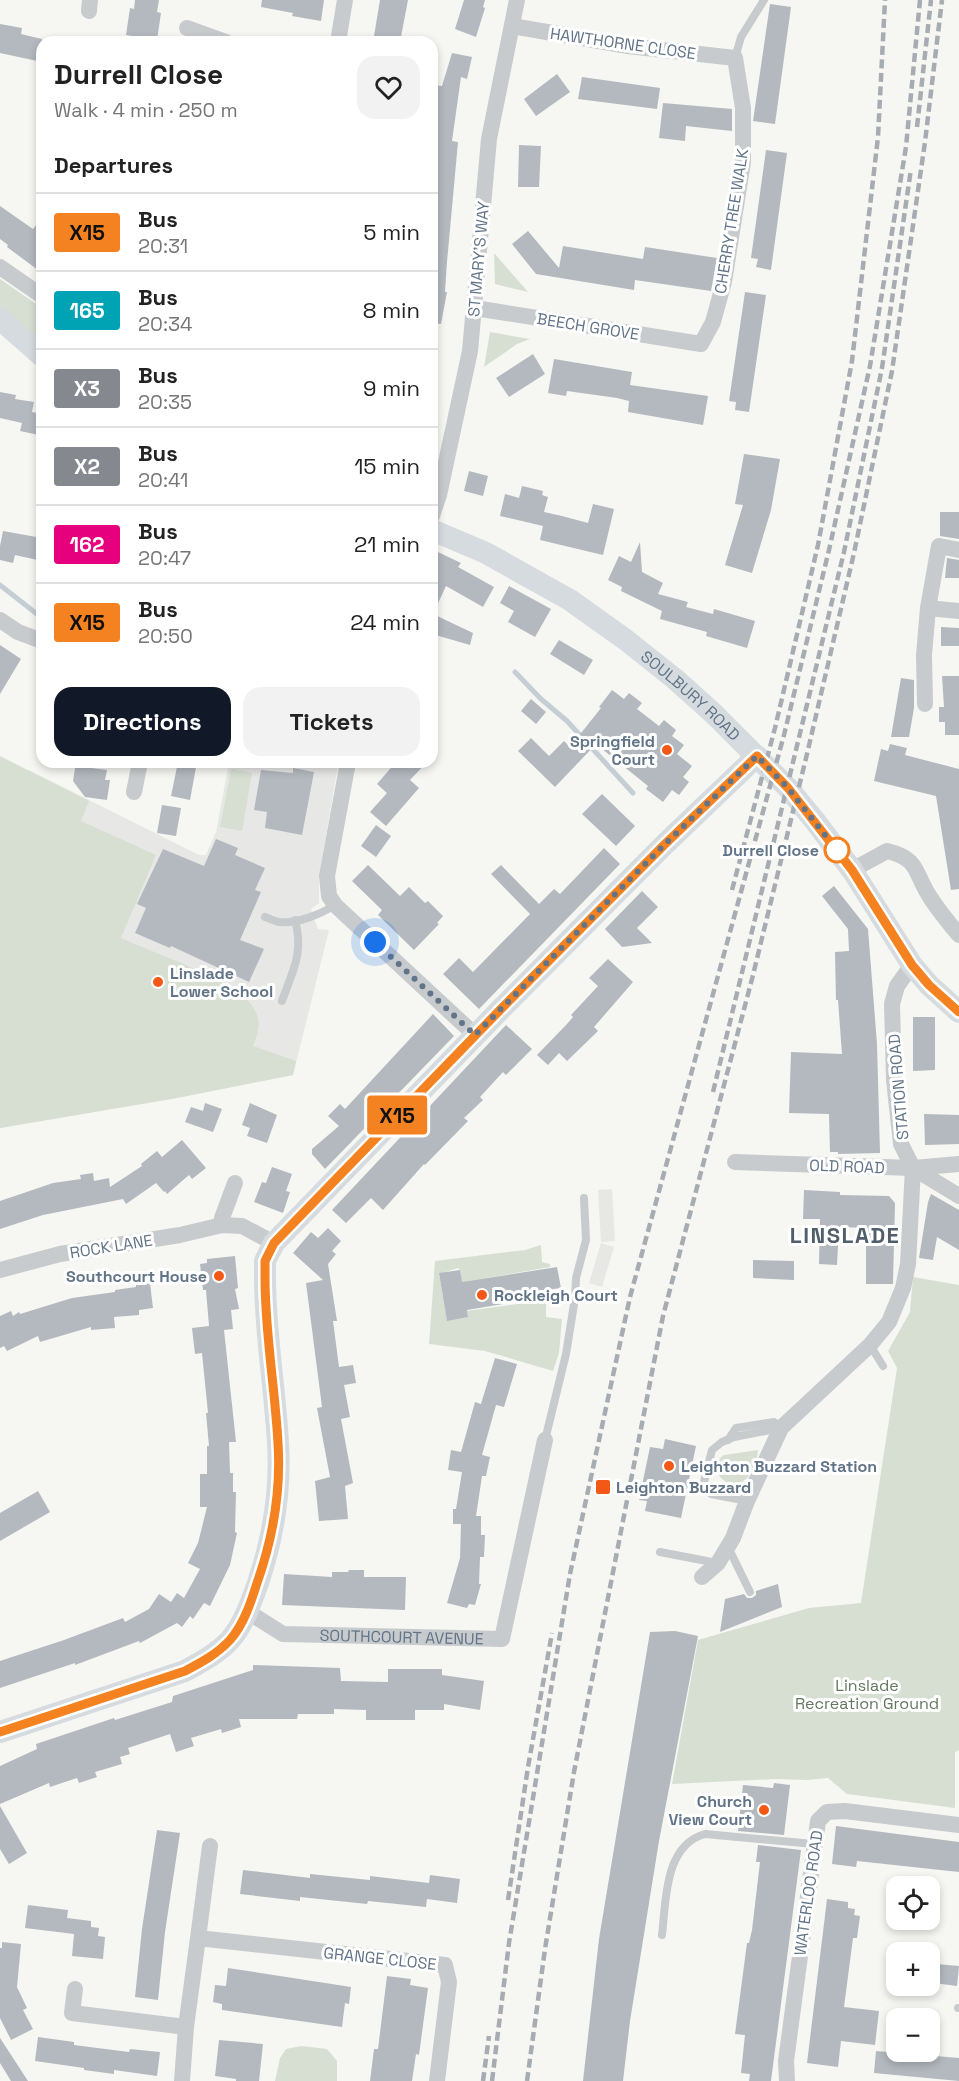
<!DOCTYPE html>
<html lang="en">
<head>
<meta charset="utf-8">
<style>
	body { margin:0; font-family:"Space Grotesk",sans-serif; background:#f2f2f2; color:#222; height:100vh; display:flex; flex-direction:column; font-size:22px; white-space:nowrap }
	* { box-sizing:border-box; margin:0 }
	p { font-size:20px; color:#767676 }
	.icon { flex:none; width:33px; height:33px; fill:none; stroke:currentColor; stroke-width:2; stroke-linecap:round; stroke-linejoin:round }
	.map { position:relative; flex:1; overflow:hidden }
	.panel { position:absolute; left:36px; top:36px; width:402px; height:732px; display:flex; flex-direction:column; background:#fff; border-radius:18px; box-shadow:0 3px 9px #0003 }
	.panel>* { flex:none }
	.badge { padding:0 12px; border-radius:4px; font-size:21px; line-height:39px }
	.buttons { position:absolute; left:886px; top:1876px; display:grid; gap:12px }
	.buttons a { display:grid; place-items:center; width:54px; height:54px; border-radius:12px; background:#fff; box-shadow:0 3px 9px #0003; font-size:30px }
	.you { position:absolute; width:30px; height:30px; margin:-15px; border:4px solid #fff; border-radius:50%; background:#1a73e8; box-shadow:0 0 0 9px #1a73e833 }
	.map>.badge { position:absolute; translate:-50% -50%; box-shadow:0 0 0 3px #fff }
	h2 { padding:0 18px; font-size:22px; line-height:54px }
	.round { display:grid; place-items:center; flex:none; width:63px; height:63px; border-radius:18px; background:#f2f2f2 }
	.overview { display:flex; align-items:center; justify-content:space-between; height:102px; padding:0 18px }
	h1 { font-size:28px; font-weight:800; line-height:45px }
	.button { display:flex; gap:12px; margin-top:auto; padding:12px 18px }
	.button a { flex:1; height:69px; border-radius:18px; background:#111827; color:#fff; font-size:24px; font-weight:800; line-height:69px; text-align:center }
	.button a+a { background:#f2f2f2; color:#222 }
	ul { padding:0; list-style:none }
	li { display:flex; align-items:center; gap:18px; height:78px; padding:0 18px; border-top:2px solid #e0e0e0 }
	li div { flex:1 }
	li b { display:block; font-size:22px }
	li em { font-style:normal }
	li .badge { min-width:66px; font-weight:700; text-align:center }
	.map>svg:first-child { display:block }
	.built { fill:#e7e8e6 }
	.green { fill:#d7dfd3 }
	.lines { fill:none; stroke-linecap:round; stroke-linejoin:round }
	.stream { stroke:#c5ced4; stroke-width:5 }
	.building { fill:#b3b9bf }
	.lane { stroke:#c8cbce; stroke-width:8 }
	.street { stroke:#c8cbce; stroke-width:16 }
	.secondary { stroke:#d6dbdf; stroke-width:22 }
	.rail { stroke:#a7acb3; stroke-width:4.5; stroke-dasharray:9 4.5; stroke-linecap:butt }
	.line-casing { stroke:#fff; stroke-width:14 }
	.line { stroke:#f58220; stroke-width:9 }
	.walk { stroke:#627487; stroke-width:6; stroke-dasharray:0 10.8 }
	.poi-dot { fill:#f35816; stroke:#fff; stroke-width:2 }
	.stop-dot { fill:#fff; stroke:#f58220; stroke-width:3 }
	.labels { text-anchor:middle; stroke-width:6; stroke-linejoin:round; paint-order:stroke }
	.street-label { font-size:16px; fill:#627487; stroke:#fff }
	.poi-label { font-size:16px; font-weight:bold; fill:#627487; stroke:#fff; text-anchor:start }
	.stop-label { font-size:16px; font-weight:bold; fill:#627487; stroke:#fff; text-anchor:end }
	.park-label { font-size:16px; fill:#62785e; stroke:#fff }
	.district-label { font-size:22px; font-weight:bold; letter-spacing:1.5px; fill:#515e6b; stroke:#fff }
</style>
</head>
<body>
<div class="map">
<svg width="959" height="2081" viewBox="0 0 959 2081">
	<rect width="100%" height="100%" fill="#f6f7f2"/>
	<g class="built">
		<path d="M229 762H317L338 765 319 877V903L311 909 318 929 329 930 293 1075 177 1098 0 1128V800L29 770 199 855H206L216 832Z"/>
		<path d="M612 1189 615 1241 601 1242 598 1190Z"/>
		<path d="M601 1243 614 1247 602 1287 589 1283Z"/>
	</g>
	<g class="green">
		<path d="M494 253 528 292 495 284Z"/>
		<path d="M0 279 42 308V346L0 312Z"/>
		<path d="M490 332 530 339 517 344 484 367Z"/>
		<path d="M0 756 89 801 81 821 156 855 121 938C151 952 242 982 255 1010 262 1023 258 1034 253 1046L296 1061 293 1075 177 1098 0 1128Z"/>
		<path d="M231 769 252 773 242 831 220 827Z"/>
		<path d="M541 1245 542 1262 550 1264V1267L469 1281 462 1284 460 1270 458 1268 439 1274 447 1320 468 1317 467 1311 546 1300V1317L562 1319 559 1353 553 1371 485 1351 429 1344 435 1261 525 1250Z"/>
		<path d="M913 1277 959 1285V1750L955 1752V1808L847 1794 828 1778 807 1780 775 1779 672 1784 698 1640 809 1608 861 1603 897 1368 888 1351 910 1312Z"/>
		<path d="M758 1450C758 1456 755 1462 753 1468 738 1504 701 1470 724 1455Z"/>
		<path d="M301 2046 327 2049 337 2061V2081H275L280 2058 286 2049Z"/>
	</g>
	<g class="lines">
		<g class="stream">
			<path d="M0 585 42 618"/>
			<path d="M515 672 541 699 567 721 633 793"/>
		</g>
	</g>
	<g class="building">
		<path d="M135 0H159L157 12 161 13 157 40 126 35 130 8 134 9Z"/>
		<path d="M262 0H324L321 21 292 16 293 13 261 7Z"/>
		<path d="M380 0H408L400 42H373Z"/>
		<path d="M464 0H485L483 7 485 8 476 37 455 29Z"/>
		<path d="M770 4 791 7 775 124 753 121Z"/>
		<path d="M0 24 22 28 21 34 42 39V62L0 53Z"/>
		<path d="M452 53 472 57 467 79 461 77 452 141 458 142 447 262 445 292H447L441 324 432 323V166L438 121 432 120V93L433 85 442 86Z"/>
		<path d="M557 74 570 92 536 116 524 99Z"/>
		<path d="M582 77 660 88 657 109 578 99Z"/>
		<path d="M663 103 732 109V131L686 126 685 141 659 138Z"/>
		<path d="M519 145 541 146 539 187H518Z"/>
		<path d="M766 150 787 153 771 270 756 267 758 259 751 258Z"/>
		<path d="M0 206 33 229 42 217V273L7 247 8 245 0 239Z"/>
		<path d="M528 231 559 268 563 246 643 259 645 247 717 258 711 291 635 280 634 290 536 274 512 244Z"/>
		<path d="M745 292 766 295 749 412 735 410 736 402 729 401Z"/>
		<path d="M533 354 545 374 509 397 496 378Z"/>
		<path d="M554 359 632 372 630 385 708 396 703 425 628 412 629 401 617 398 567 391 566 396 548 393Z"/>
		<path d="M0 392 16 395 15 399 34 402 32 412 42 414 39 435 20 431 22 423 0 418Z"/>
		<path d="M744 454 780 459 771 510 752 573 725 565 743 505 735 504Z"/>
		<path d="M469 471 488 476 483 496 464 491Z"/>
		<path d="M522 486 543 491 542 495 548 497 544 512 562 516 588 523 593 504 614 509 603 555 540 540 543 526 500 516 505 494 519 498Z"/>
		<path d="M940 512H959V539L940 536Z"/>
		<path d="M3 531 42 538V561L15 555 13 563 0 560V546Z"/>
		<path d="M640 542 642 572 663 583 658 594 688 602 686 607 713 614 714 609 755 621 747 648 706 636 707 632 660 619 662 611 621 591 622 587 608 580 619 556 631 562Z"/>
		<path d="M438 552 461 563 458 567 494 587 483 607 446 586 433 614 473 633 470 645 432 634V565Z"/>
		<path d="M947 558 959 560V578H945Z"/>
		<path d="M509 586 551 609 535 637 508 622 514 611 500 603Z"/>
		<path d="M941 627 959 628V646H941Z"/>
		<path d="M559 640 593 660 584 675 550 654Z"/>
		<path d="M0 645 21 659 0 694Z"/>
		<path d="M942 676H959V735H945V722H939V707H944Z"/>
		<path d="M901 678 914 680V708L909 737H891Z"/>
		<path d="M612 690 624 699 629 693 642 703 637 709 659 726 664 720 676 730 672 736 684 745 677 754 692 766 683 777 689 782 679 795 672 790 663 802 646 789 648 786 596 744 555 787 518 751 531 738 549 756 564 741 570 747 601 708 599 707Z"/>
		<path d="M531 699 546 712 536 724 521 711Z"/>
		<path d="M890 744 907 748 905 755 959 769V889L951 890 936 796 874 781 881 749 888 751Z"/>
		<path d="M76 762H92L91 768 107 770 105 780H110L107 800 85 797 73 781Z"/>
		<path d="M178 762H197L190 800 171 796Z"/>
		<path d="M396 762H427L410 780 419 788 386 826 370 812 387 793 377 784Z"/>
		<path d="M293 768 314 772 302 835 265 828 267 812 254 810 261 770 293 773Z"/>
		<path d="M602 794 635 826 616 846 582 814Z"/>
		<path d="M162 805 181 808 176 836 157 833Z"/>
		<path d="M376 825 391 836 376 857 361 846Z"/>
		<path d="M216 839 238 848 235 855 265 868 255 890 261 892 240 940 264 949 249 982 171 946 170 948 135 933 146 908 137 904 163 849 204 866Z"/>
		<path d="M604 848 620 864 479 1009 443 974 459 958 473 972 530 914 491 874 501 865 539 904 554 889 560 894Z"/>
		<path d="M368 865 400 896 409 887 425 903 428 901 443 916 437 923 439 924 414 950 378 915 382 910 352 881Z"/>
		<path d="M834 886 868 929 877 1044 880 1153 838 1154V1152H830L829 1114 789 1113 791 1052 842 1054 838 1000H836L835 952 849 951 848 929 822 896Z"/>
		<path d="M642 891 658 907 637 928 652 943 622 947 605 929Z"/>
		<path d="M608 959 633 982 594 1027 598 1031 567 1061 559 1053 548 1065 537 1055 567 1024 573 1017 571 1015 598 986 589 978Z"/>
		<path d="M433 1014 454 1036 325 1169 312 1154V1149L339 1126 328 1116 340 1104 345 1109Z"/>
		<path d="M913 1017H935V1070L913 1071Z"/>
		<path d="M506 1025 532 1049 506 1075 503 1072 480 1097 483 1100 464 1118 468 1121 425 1165 424 1164 383 1210 371 1198 346 1223 332 1210Z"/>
		<path d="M205 1103 222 1109 213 1132 185 1122 191 1107 203 1111Z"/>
		<path d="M250 1103 277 1115 267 1143 247 1136 250 1128 242 1125Z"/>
		<path d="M924 1114 959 1115V1144L925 1145Z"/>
		<path d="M182 1140 206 1168 192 1179 189 1175 167 1194 165 1191 164 1192 156 1183 126 1204 123 1199 43 1215 0 1229V1201L53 1183 81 1179 80 1175 93 1173 94 1181 109 1178 110 1187 142 1166 141 1164 157 1151 162 1157Z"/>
		<path d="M272 1167 292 1174 286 1191 290 1192 283 1213 254 1202 262 1182 266 1183Z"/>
		<path d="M804 1190 840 1192V1195L889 1196 895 1203 893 1284H866V1228L839 1227 837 1265 819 1264 820 1219H803Z"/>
		<path d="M931 1194 959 1210V1250L937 1237 933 1260 919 1258 928 1202Z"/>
		<path d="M328 1228 341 1241 332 1251 336 1254 328 1264 337 1321H333L339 1367 353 1365 356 1383 344 1385 350 1417 341 1419 353 1483 345 1486 348 1519 319 1521 315 1481 330 1477 317 1408 322 1407 306 1283 323 1280 293 1253 311 1232 318 1238Z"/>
		<path d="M235 1256 238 1288 235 1289 239 1309 231 1310 233 1329 224 1330 236 1442H229L230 1473H233V1492H236L235 1532 237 1533 230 1565 210 1606 204 1603 193 1619 190 1616 182 1627 177 1623 140 1643 139 1641 75 1665V1663L0 1688V1661L64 1640 123 1618 125 1622 149 1609 159 1594 171 1602 177 1593 184 1598 200 1569 188 1563 198 1543 207 1507H200V1474H207V1446H209L206 1413H208L202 1353 195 1354 192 1328 209 1326 206 1290H203L200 1264 207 1263V1259Z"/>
		<path d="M753 1260 794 1261V1280L753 1278Z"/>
		<path d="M557 1267 561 1288 546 1290 548 1297 531 1299V1294L502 1298 503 1304 467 1310 468 1317 447 1321 439 1273 460 1270 462 1282Z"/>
		<path d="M150 1283 153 1308 139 1310V1315L114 1317 115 1328 91 1330V1327L40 1342 38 1336 7 1351 4 1346 0 1348V1316L11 1311 13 1316 19 1312 20 1314 72 1298 115 1292V1290L136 1287V1284Z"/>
		<path d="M495 1358 517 1364 504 1407 496 1405 482 1455 490 1457 486 1476H482L476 1516H481V1535H485L484 1557H480L479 1584H481L475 1605 469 1604 467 1608 447 1603 460 1558 461 1524H453V1509H456L462 1472 448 1470 451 1450 461 1452 475 1402 481 1404Z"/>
		<path d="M665 1439 696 1446 681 1518 645 1511 647 1501 639 1500 650 1447 663 1449Z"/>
		<path d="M38 1491 50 1512 0 1541V1513Z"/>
		<path d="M349 1570H364V1577H406L405 1610 282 1605 284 1574 332 1577V1572H348Z"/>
		<path d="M778 1584 782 1607 720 1632 725 1599 744 1594 747 1598H752L756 1595V1591Z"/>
		<path d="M675 1631 698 1636 659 1841 630 2021 623 2081H583L599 1939 650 1632Z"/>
		<path d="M253 1665 340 1668 341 1681 388 1682V1669H442V1675L484 1681 480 1710 444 1704V1710H415V1720H366V1710L334 1709V1714H298L297 1719H239L241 1727 222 1733 221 1729 191 1738 194 1746 176 1752 170 1734 128 1748 130 1754 120 1757 122 1764 95 1772 97 1777 79 1783 77 1778 50 1787 49 1783 0 1804V1766L37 1749 36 1744 114 1718 115 1720 172 1702 173 1696 253 1670Z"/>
		<path d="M774 1783 790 1785 784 1835 738 1831 743 1785 773 1788Z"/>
		<path d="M0 1806 27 1853 9 1864 0 1849Z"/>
		<path d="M836 1826 959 1842V1872L857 1861 856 1867 832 1864Z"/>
		<path d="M157 1830 180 1833 165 1932 158 2000 135 1997 142 1929Z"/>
		<path d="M758 1845 801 1850 771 2081H749L750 2074 741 2073 745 2035 735 2034 747 1943H749L752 1930 760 1862H756Z"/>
		<path d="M243 1870 310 1878V1874L370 1880V1876L429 1883 430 1875 460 1879 457 1903 427 1899 426 1907 368 1901 367 1904 300 1897V1901L240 1894Z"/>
		<path d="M827 1899 848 1902V1908L855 1909 854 1915 860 1916 857 1938H853L844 2007 879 2011 875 2045 841 2041 838 2067 807 2063Z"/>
		<path d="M28 1905 68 1910 67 1918 91 1921V1927L99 1928 98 1936 105 1937 103 1959 72 1956 74 1934 25 1928Z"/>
		<path d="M2 1942 21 1944 17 1987 27 2008 23 2010 33 2029 11 2040 0 2018V1948H2Z"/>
		<path d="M936 1964 959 1966 957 1986 934 1983Z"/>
		<path d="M228 1968 351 1987 349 2004 345 2003 342 2027 222 2010V2004L213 2002 215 1985 226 1986Z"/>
		<path d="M387 1976 411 1979 410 1985 428 1988 419 2055 416 2054 412 2081H370L374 2049H378Z"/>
		<path d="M38 2037 74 2042V2045L129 2052 130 2049 160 2052 157 2076 114 2070V2074L84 2070V2068L35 2061Z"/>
		<path d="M0 2038 28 2081H11L0 2063Z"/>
		<path d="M219 2040 263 2044 259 2081H236V2079L215 2076Z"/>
		<path d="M876 2051 959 2058V2081L874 2073Z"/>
	</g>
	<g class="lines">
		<g class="lane">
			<path d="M735 58 741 37 764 0"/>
			<path d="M265 917C270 919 275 921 279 922 297 924 321 914 335 905"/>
			<path d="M282 1001C293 970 304 953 295 920"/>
			<path d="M870 1345 883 1366"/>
			<path d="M545 1440 566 1354 575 1298 576 1278 586 1240 584 1198"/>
			<path d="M728 1440 736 1428 774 1422 781 1428"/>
			<path d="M747 1501 711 1494 705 1489 704 1482 712 1450 722 1442 734 1437 781 1428"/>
			<path d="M728 1547 750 1592"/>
			<path d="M660 1552 717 1563"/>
			<path d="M662 1935C666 1902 664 1845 705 1834L814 1844"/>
			<path d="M958 2008H959"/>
		</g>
		<g class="street">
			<path d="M89 11 90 0"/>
			<path d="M187 28 226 42"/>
			<path d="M338 42 345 0"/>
			<path d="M0 267 42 296"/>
			<path d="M475 308 701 344 713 322 724 282 743 162V108L735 58 628 46 512 26"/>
			<path d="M432 516 439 495 470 351 489 139 517 0"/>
			<path d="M928 608 959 611"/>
			<path d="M0 620 18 632 42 641"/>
			<path d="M925 704 924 655 928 608 939 546 959 550"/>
			<path d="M348 762 327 876 329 896 335 905 475 1035"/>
			<path d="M134 792 140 762"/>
			<path d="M852 870 887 851C920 859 914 873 930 897 938 910 949 923 959 935"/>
			<path d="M735 1162 913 1168 959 1164"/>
			<path d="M913 1168 959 1196"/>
			<path d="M222 1225V1218L235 1183"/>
			<path d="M0 1270 60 1254 180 1235 222 1225 242 1226 274 1243"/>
			<path d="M702 1577 718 1563 733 1538 747 1501 781 1428 870 1345 889 1322 903 1288 908 1264 913 1168 901 1144 894 1080 892 1004 897 986 912 965"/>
			<path id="s1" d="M248 1612 283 1634 502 1639 545 1440"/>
			<path d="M198 1938 210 1846"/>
			<path d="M75 1989 72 2013 186 2027"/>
			<path d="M182 2081 186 2027 198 1938 445 1965 449 1982 437 2081"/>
			<path d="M787 2081 786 2061 818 1821 827 1812 845 1811 959 1825"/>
		</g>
		<g class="secondary">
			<path d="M0 319 42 356"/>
			<path id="s2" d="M432 530 486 553 570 600 626 640 675 679 714 714 788 788 815 821 852 870 912 965 929 985 959 1012"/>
			<path d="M0 1732 185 1671C201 1662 217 1654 230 1640 244 1624 251 1602 258 1583 273 1538 281 1490 278 1443 275 1388 265 1333 265 1278V1261L274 1243 499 1011 664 845 757 756"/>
		</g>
		<g class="rail">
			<path d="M917 127 931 0"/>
			<path d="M732 890 775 728 818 545 852 361 878 137 885 0"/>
			<path d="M713 1092 844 552 882 368 911 169"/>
			<path d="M508 1900 528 1767 552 1633"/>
			<path d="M483 2081 489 2036"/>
			<path d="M492 2081 509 1943 570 1574 630 1297 784 735 829 550 870 366 906 147 920 0"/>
			<path d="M527 2081 545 1949 574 1772 663 1316 752 979 807 754 854 553 892 371 925 142 942 0"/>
		</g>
	</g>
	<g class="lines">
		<g class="line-casing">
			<path id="line" d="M0 1732 185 1671C202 1662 217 1654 230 1640 244 1624 251 1602 257 1583 273 1538 281 1490 278 1443 275 1388 265 1333 265 1278V1261L274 1243 499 1011 664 845 757 756 788 788 852 870 912 965 929 985 959 1012"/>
		</g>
		<use href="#line" class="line"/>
		<path class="walk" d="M375 942 475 1035 664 845 757 756 788 788 840 854 837 850"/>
	</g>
	<g class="poi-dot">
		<circle cx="667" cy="750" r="6"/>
		<circle cx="158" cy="982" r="6"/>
		<circle cx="219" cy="1276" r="6"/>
		<circle cx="482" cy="1295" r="6"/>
		<circle cx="669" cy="1466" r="6"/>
		<rect x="595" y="1479" width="16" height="16" rx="3"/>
		<circle cx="764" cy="1810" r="6"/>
	</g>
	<circle class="stop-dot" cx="837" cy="850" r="12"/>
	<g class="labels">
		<g class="street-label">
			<text transform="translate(623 43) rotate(8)" y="6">HAWTHORNE CLOSE</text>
			<text transform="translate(731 221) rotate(-81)" y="6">CHERRY TREE WALK</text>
			<text transform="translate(478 259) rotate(-85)" y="6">ST MARY'S WAY</text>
			<text transform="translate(588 326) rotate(9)" y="6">BEECH GROVE</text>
			<text dy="6" stroke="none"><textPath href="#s2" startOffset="309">SOULBURY ROAD</textPath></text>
			<text transform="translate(898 1087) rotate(-95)" y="6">STATION ROAD</text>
			<text transform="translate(847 1166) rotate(2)" y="6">OLD ROAD</text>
			<text transform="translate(111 1246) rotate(-9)" y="6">ROCK LANE</text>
			<text dy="6" stroke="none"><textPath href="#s1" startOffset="160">SOUTHCOURT AVENUE</textPath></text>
			<text transform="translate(808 1893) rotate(-82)" y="6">WATERLOO ROAD</text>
			<text transform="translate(380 1958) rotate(6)" y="6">GRANGE CLOSE</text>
		</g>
		<g class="poi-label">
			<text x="655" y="747" text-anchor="end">Springfield<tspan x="655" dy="18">Court</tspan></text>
			<text x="170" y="979">Linslade<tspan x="170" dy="18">Lower School</tspan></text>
			<text x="207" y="1282" text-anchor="end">Southcourt House</text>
			<text x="494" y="1301">Rockleigh Court</text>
			<text x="681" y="1472">Leighton Buzzard Station</text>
			<text x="616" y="1493">Leighton Buzzard</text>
			<text x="752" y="1807" text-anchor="end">Church<tspan x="752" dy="18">View Court</tspan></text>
		</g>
		<g class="stop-label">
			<text x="819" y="856">Durrell Close</text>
		</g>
		<g class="park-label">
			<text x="867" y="1691">Linslade<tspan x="867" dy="18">Recreation Ground</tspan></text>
		</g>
		<g class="district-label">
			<text x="845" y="1243">LINSLADE</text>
		</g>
	</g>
</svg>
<div class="buttons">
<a><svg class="icon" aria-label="locate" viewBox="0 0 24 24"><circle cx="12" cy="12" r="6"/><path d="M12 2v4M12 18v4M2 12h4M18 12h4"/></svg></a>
<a>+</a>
<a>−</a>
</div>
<div class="you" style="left:375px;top:942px"></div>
<b class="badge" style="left:397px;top:1115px;background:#f58220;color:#111">X15</b>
<section class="panel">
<div class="overview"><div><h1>Durrell Close</h1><p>Walk · 4 min · 250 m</p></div><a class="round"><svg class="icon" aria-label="heart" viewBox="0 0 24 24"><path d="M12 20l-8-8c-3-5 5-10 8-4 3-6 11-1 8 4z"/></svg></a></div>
<h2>Departures</h2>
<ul>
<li><span class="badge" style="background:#f58220;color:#111">X15</span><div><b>Bus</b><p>20:31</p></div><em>5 min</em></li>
<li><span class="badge" style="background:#00a3b4;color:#fff">165</span><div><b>Bus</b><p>20:34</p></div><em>8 min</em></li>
<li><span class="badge" style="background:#85898f;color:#fff">X3</span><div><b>Bus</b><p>20:35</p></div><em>9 min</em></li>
<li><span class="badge" style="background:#85898f;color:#fff">X2</span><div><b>Bus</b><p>20:41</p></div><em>15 min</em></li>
<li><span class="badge" style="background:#e6007e;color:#fff">162</span><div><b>Bus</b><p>20:47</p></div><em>21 min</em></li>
<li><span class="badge" style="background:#f58220;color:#111">X15</span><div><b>Bus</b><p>20:50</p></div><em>24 min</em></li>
</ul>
<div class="button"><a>Directions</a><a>Tickets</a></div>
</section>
</div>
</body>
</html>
